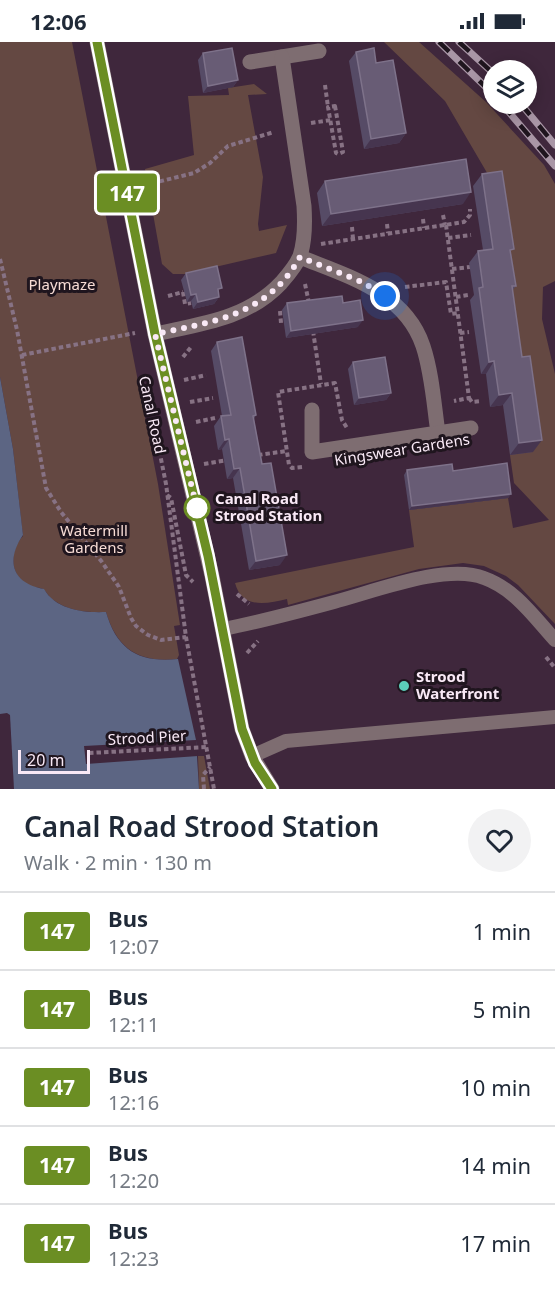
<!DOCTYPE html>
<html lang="en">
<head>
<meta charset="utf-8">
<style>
	body { margin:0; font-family:"Noto Sans",sans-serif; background:#f2f2f3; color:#1f2937; height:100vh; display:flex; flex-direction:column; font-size:22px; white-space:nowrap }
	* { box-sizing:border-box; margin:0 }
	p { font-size:20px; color:#747a83 }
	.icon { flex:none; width:33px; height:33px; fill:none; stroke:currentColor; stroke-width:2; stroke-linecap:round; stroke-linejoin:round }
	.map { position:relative; height:747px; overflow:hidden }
	.drawer { display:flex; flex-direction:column; background:#fff; flex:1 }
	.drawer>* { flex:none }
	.badge { padding:0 12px; border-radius:4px; font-size:21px; line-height:39px }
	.tools { position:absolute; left:483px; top:18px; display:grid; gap:12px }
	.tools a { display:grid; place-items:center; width:54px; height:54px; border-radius:50%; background:#fff; box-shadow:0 3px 15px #0003; font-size:30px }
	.scale { position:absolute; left:18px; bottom:15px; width:72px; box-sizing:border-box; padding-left:6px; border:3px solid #f9e9f6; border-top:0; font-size:16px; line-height:21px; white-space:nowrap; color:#f9e9f6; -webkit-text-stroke:4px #1f151e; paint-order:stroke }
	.you { position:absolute; width:30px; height:30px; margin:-15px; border:4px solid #fff; border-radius:50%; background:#1a73e8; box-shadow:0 0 0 9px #1a73e833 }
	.map>.badge { position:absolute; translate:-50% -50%; box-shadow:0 0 0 3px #fff }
	.round { display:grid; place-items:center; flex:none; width:63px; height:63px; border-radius:32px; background:#f2f2f3 }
	.head { display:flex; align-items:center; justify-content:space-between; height:102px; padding:0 24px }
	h1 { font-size:28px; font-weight:600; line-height:45px }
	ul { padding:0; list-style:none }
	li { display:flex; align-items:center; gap:18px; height:78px; padding:0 24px; border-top:2px solid #e0e1e3 }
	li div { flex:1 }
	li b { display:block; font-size:22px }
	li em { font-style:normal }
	li .badge { min-width:66px; font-weight:700; text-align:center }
	.status { display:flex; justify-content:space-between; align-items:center; height:42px; padding:0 30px; background:#fff; direction:ltr }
	.status svg { height:16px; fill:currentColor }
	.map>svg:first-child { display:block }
	.green { fill:#644842 }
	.water { fill:#5c6583 }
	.pier { fill:#3f273c }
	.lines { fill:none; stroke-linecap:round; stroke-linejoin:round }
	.path { stroke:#877284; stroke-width:4; stroke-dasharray:4.5 3; stroke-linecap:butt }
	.service { stroke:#7e6d71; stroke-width:14 }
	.minor { stroke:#7e6d71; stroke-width:15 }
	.rail-casing { stroke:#a996a6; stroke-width:7 }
	.rail { stroke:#1f151e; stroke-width:4.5; stroke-dasharray:14; stroke-linecap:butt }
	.wall { fill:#564b66 }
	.shaded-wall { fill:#46354f }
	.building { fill:#685c75; stroke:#7e728a; stroke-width:1.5 }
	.line-casing { stroke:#fff; stroke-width:14 }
	.line { stroke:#6b8e23; stroke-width:9 }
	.walk { stroke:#f9e9f6; stroke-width:6; stroke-dasharray:0 10.8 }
	.stop-dot { fill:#fff; stroke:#6b8e23; stroke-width:3 }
	.poi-dot { fill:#5cceba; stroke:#1f151e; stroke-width:2 }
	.labels { text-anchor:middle; stroke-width:6; stroke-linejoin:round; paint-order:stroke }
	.park-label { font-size:15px; fill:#f7dcd5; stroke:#1f151e }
	.street-label { font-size:15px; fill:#f9e9f6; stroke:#1f151e }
	.stop-label { font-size:15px; font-weight:bold; fill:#f9e9f6; stroke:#1f151e; text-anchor:start }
	.poi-label { font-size:15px; font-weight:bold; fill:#f9e9f6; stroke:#1f151e; text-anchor:start }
</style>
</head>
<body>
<div class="status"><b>12:06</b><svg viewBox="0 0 49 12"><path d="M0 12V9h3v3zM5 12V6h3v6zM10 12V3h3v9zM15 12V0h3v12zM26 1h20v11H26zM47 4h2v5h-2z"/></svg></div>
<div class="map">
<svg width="555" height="747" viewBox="0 0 555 747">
	<rect width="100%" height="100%" fill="#3f273c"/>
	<g class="green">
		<path d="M0 0H72L158 442 180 583 174 584 179 613 177 617C139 621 117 607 106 570 87 571 68 569 52 557 49 555 46 549 43 547 40 545 34 546 30 544 9 534 9 509 23 494L13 407 0 335Z"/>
		<path d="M384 0H419L486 60 544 123 555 142V239L543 245 542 277 555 332V582L518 543 506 534 484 524 463 521 419 527 288 563 287 557C266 562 242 567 235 541L414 505 409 468 508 456 513 486 549 478 514 441 510 413 493 141 445 59Z"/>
		<path d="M254 42 267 52 248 53 263 135 258 182 259 189 287 183 276 211 185 232H173L162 222 145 127 194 113 188 54 229 53 228 46Z"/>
		<path d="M198 714H204L210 747H199Z"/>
	</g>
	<path class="water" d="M0 335 13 407 23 493C6 518 11 541 44 547 56 568 84 571 106 570 117 608 139 621 178 617L196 698 199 747H0Z"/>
	<g class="pier">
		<path d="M7 671 10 673 14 747H0V672Z"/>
		<path d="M196 698 198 714 86 722 84 704Z"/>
	</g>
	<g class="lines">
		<g class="path">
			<path d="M325 43 328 65"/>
			<path d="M335 64 343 110 338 112 336 111 328 65Z"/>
			<path d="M311 81 331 78"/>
			<path d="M145 143 194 131 210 121 228 104 274 90"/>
			<path d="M443 173 445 183"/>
			<path d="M423 177 424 186"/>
			<path d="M387 182 388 191"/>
			<path d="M446 183 469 356 454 359"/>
			<path d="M352 185 353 197"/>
			<path d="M448 196 471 193"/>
			<path d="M321 202 464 180 470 173V167"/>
			<path d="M0 217 17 288 46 446 61 470 102 520 119 545 131 576 136 584 148 593 161 598 186 595"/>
			<path d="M452 227 470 225"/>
			<path d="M305 242 309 261"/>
			<path d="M405 245 446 240 451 272 458 271"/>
			<path d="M183 250 185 262 191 261"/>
			<path d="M168 254 183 250"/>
			<path d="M456 255 468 253"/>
			<path d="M280 269 281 281"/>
			<path d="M313 289 321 342"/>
			<path d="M460 291 469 290"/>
			<path d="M22 313 135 291"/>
			<path d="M183 315 191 305"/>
			<path d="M184 338 206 333"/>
			<path d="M469 356 472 360 481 359"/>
			<path d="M190 360 213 356"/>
			<path d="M196 380 215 376"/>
			<path d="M155 387 166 442 186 595 214 747"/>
			<path d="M258 413 287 409"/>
			<path d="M204 422 227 418"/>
			<path d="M302 425 292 426 289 423 278 350 335 341 342 378 347 386"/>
			<path d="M167 453 171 456 186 533 193 540"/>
			<path d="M237 552 249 562"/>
			<path d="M247 611 258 599"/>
			<path d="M546 615 555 626"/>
			<path d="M89 711 207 705"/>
			<path d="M204 747 203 733 210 725"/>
		</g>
		<g class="service">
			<path d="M223 587C260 580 297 570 334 560 373 550 446 521 484 536 515 547 534 575 555 598"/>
			<path d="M252 714 286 699 555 675"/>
		</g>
		<g class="minor">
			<path d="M97 0 155 292 212 534 242 687 252 714 272 747"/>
			<path d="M250 20 319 9"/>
			<path d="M300 215C347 234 405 250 423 304 432 331 434 363 438 391L312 410V368"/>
			<path d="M155 292C201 282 247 277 281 241 288 233 296 224 300 214 305 199 305 180 304 164L282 15"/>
			<path d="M438 391 471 386"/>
		</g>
		<g class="rail-casing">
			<g id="rail">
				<path d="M439 0 494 53"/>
				<path d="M459 0 494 32"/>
				<path d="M502 62 555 124"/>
				<path d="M521 62 555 103"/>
			</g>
		</g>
		<use href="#rail" class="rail"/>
	</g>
	<g class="wall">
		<path d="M356 10 376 21 406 91 399 101 364 107 349 19Z"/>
		<path d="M203 11 238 38 233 45 203 51 198 18Z"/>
		<path d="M482 132 511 211 516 244 512 249 533 410 510 413 503 363 490 365 486 332H481L470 258 474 253 469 221 478 209 483 208 473 144Z"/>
		<path d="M325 139 463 162 322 184 317 151Z"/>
		<path d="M186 231 219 251V255L214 262 193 267 191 259 187 260 181 238Z"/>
		<path d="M287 261H343L358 285 286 296 282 268Z"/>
		<path d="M217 300 256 373 254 377 280 523 249 528 233 436 227 437 222 407 218 408 214 384 221 374H222L211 309Z"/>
		<path d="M353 320 391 351 386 358 354 363 348 327Z"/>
		<path d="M407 428 453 429 511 452 508 456 409 468 404 433Z"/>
	</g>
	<g class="shaded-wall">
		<path d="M238 38 233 45 203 51 208 44Z"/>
		<path d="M406 91 399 101 364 107 371 97Z"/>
		<path d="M471 150 463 162 322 184 331 172Z"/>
		<path d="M196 252 191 259 187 260 191 253Z"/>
		<path d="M219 255 214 262 193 267 198 260Z"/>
		<path d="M363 278 358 285 286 296 291 289Z"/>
		<path d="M494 319 486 332H481L489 320Z"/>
		<path d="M391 351 386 358 354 363 359 356Z"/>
		<path d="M512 351 503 363 490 365 499 353Z"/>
		<path d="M229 397 222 407 218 408 225 398Z"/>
		<path d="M542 398 533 410 510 413 519 401Z"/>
		<path d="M240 426 233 436 227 437 234 427Z"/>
		<path d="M511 452 508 456 409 468 412 464Z"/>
		<path d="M287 513 280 523 249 528 256 519Z"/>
	</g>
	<g class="building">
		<path d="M232 6 238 38 208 44 203 11Z"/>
		<path d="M374 6 376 21 393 18 406 91 371 97 356 10Z"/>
		<path d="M466 117 471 150 331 172 325 139Z"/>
		<path d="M502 129 514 207 510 208 516 244H512L522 315 530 314 542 398 519 401 512 351 499 353 494 319 489 320 479 246 483 245 478 209 493 207 482 132Z"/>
		<path d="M217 224 222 246 218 247 219 255 198 260 196 252 191 253 186 231Z"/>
		<path d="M342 254 343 261 360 258 363 278 291 289 287 261Z"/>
		<path d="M242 295 256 373 253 374 262 422 271 421 287 513 256 519 240 426 234 427 229 397 225 398 221 374 231 373 217 300Z"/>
		<path d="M385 315 391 351 359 356 353 320Z"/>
		<path d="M507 421 511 452 412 464 407 428 452 422 453 429Z"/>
	</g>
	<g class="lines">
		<g class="line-casing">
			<path id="line" d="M97 0 155 292 208 514 242 687 255 721 272 747"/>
		</g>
		<use href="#line" class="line"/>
		<path class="walk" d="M197 466 199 475 155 292C213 280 268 273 300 215L362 240 385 254"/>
	</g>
	<circle class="stop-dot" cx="197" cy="466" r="12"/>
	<circle class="poi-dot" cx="404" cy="644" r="6"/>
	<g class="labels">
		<g class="park-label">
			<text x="62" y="248">Playmaze</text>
			<text x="94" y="494">Watermill<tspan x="94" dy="17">Gardens</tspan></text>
		</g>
		<g class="street-label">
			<text transform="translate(152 373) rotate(78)" y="5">Canal Road</text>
			<text transform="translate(402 408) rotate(-9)" y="5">Kingswear Gardens</text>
			<text transform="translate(147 696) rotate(-3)" y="5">Strood Pier</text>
		</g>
		<g class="stop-label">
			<text x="215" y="462">Canal Road<tspan x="215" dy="17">Strood Station</tspan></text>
		</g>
		<g class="poi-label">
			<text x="416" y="640">Strood<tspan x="416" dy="17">Waterfront</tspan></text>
		</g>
	</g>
</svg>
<div class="tools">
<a><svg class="icon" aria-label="layers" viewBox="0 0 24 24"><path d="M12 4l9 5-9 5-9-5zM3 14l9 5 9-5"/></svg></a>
</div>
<div class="scale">20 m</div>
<div class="you" style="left:385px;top:254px"></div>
<b class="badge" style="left:127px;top:151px;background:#6b8e23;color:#fff">147</b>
</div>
<section class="drawer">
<div class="head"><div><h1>Canal Road Strood Station</h1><p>Walk · 2 min · 130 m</p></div><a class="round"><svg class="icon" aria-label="heart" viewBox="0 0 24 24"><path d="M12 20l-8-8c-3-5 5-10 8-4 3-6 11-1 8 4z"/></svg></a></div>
<ul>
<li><span class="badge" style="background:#6b8e23;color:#fff">147</span><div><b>Bus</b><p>12:07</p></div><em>1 min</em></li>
<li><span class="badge" style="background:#6b8e23;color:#fff">147</span><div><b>Bus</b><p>12:11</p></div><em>5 min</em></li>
<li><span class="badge" style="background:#6b8e23;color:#fff">147</span><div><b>Bus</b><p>12:16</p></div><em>10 min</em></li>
<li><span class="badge" style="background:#6b8e23;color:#fff">147</span><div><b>Bus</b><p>12:20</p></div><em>14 min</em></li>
<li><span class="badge" style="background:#6b8e23;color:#fff">147</span><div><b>Bus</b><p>12:23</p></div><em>17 min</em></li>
</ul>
</section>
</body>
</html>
